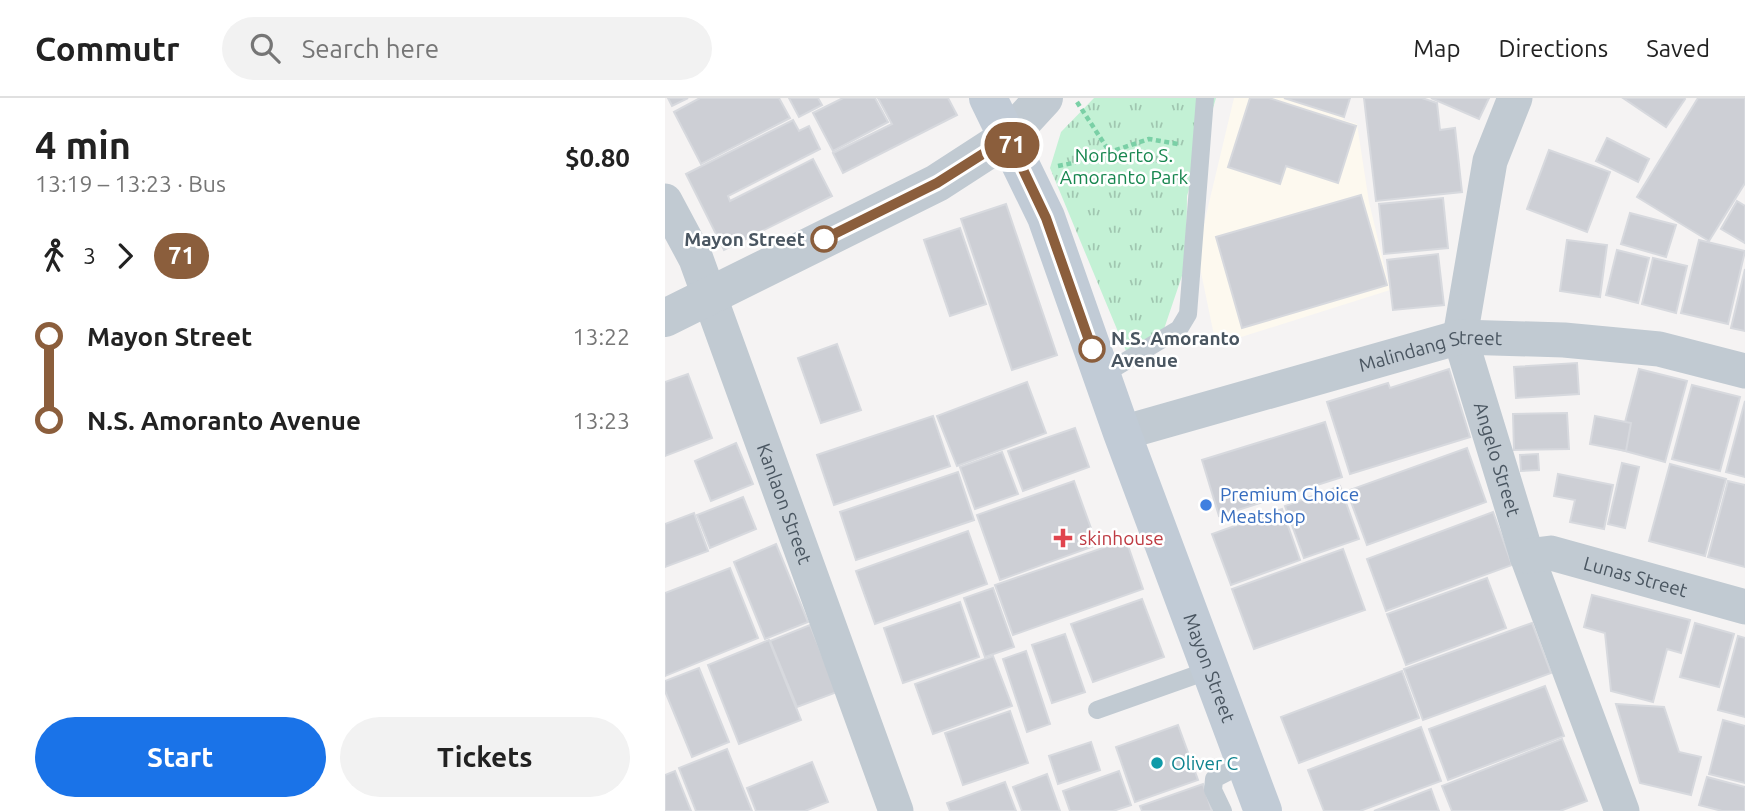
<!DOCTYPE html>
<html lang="en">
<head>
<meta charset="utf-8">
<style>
	body { margin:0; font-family:Ubuntu,sans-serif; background:#f2f2f2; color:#222; height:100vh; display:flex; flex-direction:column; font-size:26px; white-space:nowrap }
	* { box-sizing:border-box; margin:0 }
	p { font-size:23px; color:#767676 }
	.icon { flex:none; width:38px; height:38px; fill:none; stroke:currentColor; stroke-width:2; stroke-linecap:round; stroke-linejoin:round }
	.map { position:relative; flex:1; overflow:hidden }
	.side { display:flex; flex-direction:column; background:#fff; width:665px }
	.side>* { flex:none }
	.badge { padding:0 14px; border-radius:23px; font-size:24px; line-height:46px }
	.map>.badge { position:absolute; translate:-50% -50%; box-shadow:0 0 0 4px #fff }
	.legs { display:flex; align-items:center; gap:10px; height:77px; padding:0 35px; font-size:23px }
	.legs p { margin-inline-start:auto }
	.overview { display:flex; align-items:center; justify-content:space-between; height:119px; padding:0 35px }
	h1 { font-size:38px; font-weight:700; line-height:52px }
	.cta { display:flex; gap:14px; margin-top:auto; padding:14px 35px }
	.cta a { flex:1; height:80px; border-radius:42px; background:#1a73e8; color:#fff; font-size:28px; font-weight:700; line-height:80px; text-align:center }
	.cta a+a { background:#f2f2f2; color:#222 }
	ul { padding:0 35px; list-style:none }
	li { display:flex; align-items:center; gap:24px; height:84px; font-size:26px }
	li i { display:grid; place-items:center; width:10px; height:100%; margin:0 9px; background:currentColor }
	li i::after { content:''; width:18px; height:18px; margin:-9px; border:5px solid; border-radius:50%; background:#fff }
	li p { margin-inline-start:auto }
	li:first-child i { background:linear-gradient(#0000 50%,currentColor 0) }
	li:last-child i { background:linear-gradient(currentColor 50%,#0000 0) }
	header { display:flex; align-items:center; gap:42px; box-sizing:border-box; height:98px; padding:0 35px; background:#fff; border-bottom:2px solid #e0e0e0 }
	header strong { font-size:33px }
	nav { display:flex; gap:38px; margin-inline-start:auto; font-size:24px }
	.search { width:490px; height:63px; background:#f2f2f2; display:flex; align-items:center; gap:18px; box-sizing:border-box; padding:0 24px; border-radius:38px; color:#767676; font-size:26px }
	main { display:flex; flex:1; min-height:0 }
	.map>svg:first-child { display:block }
	.commercial { fill:#fdf9ef }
	.park { fill:url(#park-tufts) }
	.building { fill:#cdcfd5; stroke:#d7d9de; stroke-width:2 }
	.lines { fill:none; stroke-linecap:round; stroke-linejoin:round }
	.path { stroke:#7ad0a6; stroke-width:4.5; stroke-dasharray:5 3.5; stroke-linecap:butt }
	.service { stroke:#c1cad2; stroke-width:18 }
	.minor { stroke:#c1cad2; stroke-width:35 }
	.tertiary { stroke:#c1cad2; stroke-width:38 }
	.secondary { stroke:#c1cbd6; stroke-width:38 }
	.line-1-casing { stroke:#fff; stroke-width:16 }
	.line-1 { stroke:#8b5e3c; stroke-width:10 }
	.stop-1-dot { fill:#fff; stroke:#8b5e3c; stroke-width:3.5 }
	.shop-dot { fill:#3f7fe0; stroke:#fff; stroke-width:2.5 }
	.health-dot { fill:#e0444e; stroke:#fff; stroke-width:2.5 }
	.culture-dot { fill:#0f9aa8; stroke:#fff; stroke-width:2.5 }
	.labels { text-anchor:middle; stroke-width:5; stroke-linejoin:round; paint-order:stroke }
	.park-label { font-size:19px; fill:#17864f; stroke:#fff }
	.stop-label { font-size:19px; font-weight:bold; fill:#4a5661; stroke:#fff; text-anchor:end }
	.street-label { font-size:19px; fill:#4a5661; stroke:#fff }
	.shop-label { font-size:19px; fill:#366cbe; stroke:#fff; text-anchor:start }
	.health-label { font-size:19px; fill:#be3a42; stroke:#fff; text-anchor:start }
	.culture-label { font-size:19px; fill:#0d838f; stroke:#fff; text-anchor:start }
</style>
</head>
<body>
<header>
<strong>Commutr</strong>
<div class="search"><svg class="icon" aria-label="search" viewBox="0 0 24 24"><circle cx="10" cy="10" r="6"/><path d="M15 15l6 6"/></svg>Search here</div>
<nav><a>Map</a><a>Directions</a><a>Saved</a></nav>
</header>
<main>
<section class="side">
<div class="overview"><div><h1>4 min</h1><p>13:19 – 13:23 · Bus</p></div><b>$0.80</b></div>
<div class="legs"><svg class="icon" aria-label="walk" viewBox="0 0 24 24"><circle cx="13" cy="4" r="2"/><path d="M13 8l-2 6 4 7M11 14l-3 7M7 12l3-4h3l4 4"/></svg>3<svg class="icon" aria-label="forward" viewBox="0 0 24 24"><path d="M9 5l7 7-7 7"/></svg><b class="badge" style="background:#8b5e3c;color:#fff">71</b></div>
<ul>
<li><i style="color:#8b5e3c"></i><b>Mayon Street</b><p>13:22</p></li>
<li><i style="color:#8b5e3c"></i><b>N.S. Amoranto Avenue</b><p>13:23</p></li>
</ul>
<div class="cta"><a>Start</a><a>Tickets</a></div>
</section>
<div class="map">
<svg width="1080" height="713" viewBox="0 0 1080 713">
	<defs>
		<pattern id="park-tufts" width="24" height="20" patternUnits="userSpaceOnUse" patternTransform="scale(1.75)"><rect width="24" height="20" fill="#c3f1d5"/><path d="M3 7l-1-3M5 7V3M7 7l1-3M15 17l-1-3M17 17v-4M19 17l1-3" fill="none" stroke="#a0c6b0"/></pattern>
	</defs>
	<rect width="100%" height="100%" fill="#f5f3f3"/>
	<path class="commercial" d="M569 0H685L678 22 692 26 704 104 725 192 551 247 532 155Z"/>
	<path class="park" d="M429 0H551L522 98 521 166 499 231 461 253 385 70 396 34Z"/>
	<g class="building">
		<path d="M3 0H23L7 8Z"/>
		<path d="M35 0H114L125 20 36 66 9 14Z"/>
		<path d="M124 0H153L157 7 134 19Z"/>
		<path d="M178 0H210L223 24 168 53 148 15Z"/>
		<path d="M213 0H283L292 17 178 75 168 55 227 26Z"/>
		<path d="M585 0H604L691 28 673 85 621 68 615 86 563 69Z"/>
		<path d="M619 0H685L679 19Z"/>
		<path d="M699 0H757L772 5 775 32 790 30 797 94 711 103Z"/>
		<path d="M766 0H824L814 21Z"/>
		<path d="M958 0H1019L1020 1 1001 29Z"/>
		<path d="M1033 0H1080V85L1044 143 972 99Z"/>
		<path d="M128 22 134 33 144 28 155 51 63 98 65 103 148 61 167 98 59 152 21 76Z"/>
		<path d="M942 40 984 61 973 84 931 63Z"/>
		<path d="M884 52 945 74 922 134 862 111Z"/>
		<path d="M696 97 722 187 577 230 551 139Z"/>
		<path d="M778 100 783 150 719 156 714 106Z"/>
		<path d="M1072 103 1080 108V145L1056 131Z"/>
		<path d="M341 106 392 257 347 272 296 121Z"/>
		<path d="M965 115 1011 127 1001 159 956 146Z"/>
		<path d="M295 130 321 206 285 218 259 142Z"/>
		<path d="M902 142 942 147 935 199 895 193Z"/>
		<path d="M1034 142 1080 153 1063 226 1016 215Z"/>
		<path d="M952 152 984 160 973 205 941 197Z"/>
		<path d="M773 156 779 207 728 212 722 162Z"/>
		<path d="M988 160 1022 168 1011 215 977 206Z"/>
		<path d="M1080 171V233L1066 230Z"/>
		<path d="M172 246 196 312 156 325 133 260Z"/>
		<path d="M912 265 914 296 851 300 849 269Z"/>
		<path d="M784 271 805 339 685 376 662 304 723 285 725 290Z"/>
		<path d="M974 271 1022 283 1000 364 953 351Z"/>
		<path d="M23 276 47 340 0 358V284Z"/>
		<path d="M362 284 381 335 292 368 272 318Z"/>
		<path d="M1027 287 1075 299 1055 373 1007 361Z"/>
		<path d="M1080 303V379L1061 374Z"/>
		<path d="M902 315 904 351 849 352 848 316Z"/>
		<path d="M268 318 285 368 169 407 152 357Z"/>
		<path d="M930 318 966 325 961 353 925 346Z"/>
		<path d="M660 324 677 379 554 418 537 362Z"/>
		<path d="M410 330 424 369 358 393 343 353Z"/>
		<path d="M71 345 88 386 46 403 30 363Z"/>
		<path d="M802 350 821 404 702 447 682 393Z"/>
		<path d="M337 354 353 396 310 411 295 369Z"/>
		<path d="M873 356 874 372 856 373 855 357Z"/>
		<path d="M957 365 974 369 960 430 943 426Z"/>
		<path d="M1005 366 1061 381 1040 458 984 443Z"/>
		<path d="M293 374 309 422 191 462 175 414Z"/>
		<path d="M893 376 948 387 939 431 905 424 910 402 889 398Z"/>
		<path d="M409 383 432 447 335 482 312 417Z"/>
		<path d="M1063 383 1080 387V469L1043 459Z"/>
		<path d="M675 388 694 441 639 460 620 408Z"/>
		<path d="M78 399 91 431 45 450 32 417Z"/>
		<path d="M617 411 635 462 566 487 547 436Z"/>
		<path d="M828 414 847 467 721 513 702 461Z"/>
		<path d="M29 415 43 453 0 469V426Z"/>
		<path d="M303 433 322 486 210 526 191 473Z"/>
		<path d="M461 442 478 491 348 537 330 487Z"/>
		<path d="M111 446 143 524 100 541 69 464Z"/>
		<path d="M678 451 700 512 589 551 567 491Z"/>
		<path d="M65 470 93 540 0 578V495Z"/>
		<path d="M822 480 841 530 741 567 722 516Z"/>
		<path d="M328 490 349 549 320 559 299 500Z"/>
		<path d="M927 497 1025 522 1016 555 1002 551 988 604 946 593 940 535 919 529Z"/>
		<path d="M477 501 499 559 428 584 406 526Z"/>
		<path d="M295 504 314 559 238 585 219 530Z"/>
		<path d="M867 525 886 575 758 622 739 571Z"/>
		<path d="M1030 525 1069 536 1054 589 1015 579Z"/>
		<path d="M145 527 172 594 132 609 105 543Z"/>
		<path d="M400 536 420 594 387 605 367 547Z"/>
		<path d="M1073 538 1080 540V619L1053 612Z"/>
		<path d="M104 542 136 622 74 646 43 567Z"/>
		<path d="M361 553 385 626 362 634 338 561Z"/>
		<path d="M328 558 347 608 268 636 250 586Z"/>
		<path d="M34 570 64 644 27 659 0 593V583Z"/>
		<path d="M737 573 754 620 634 665 616 619Z"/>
		<path d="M880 588 899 638 783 682 764 631Z"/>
		<path d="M951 606 999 609 1014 654 1036 659 1026 697 975 685Z"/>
		<path d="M345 613 363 665 298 687 280 635Z"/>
		<path d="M1058 622 1080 628V685L1044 676Z"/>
		<path d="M513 627 533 682 470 704 451 649Z"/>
		<path d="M756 629 776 683 695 713H659L643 672Z"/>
		<path d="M897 641 922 703 895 713H787L777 688Z"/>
		<path d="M426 644 435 672 393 686 384 658Z"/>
		<path d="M62 651 87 713H31L14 670Z"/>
		<path d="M147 664 163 704 140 713H91L82 690Z"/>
		<path d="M10 673 26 713H0V677Z"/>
		<path d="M454 673 466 707 448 713H405L398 693Z"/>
		<path d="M382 676 395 713H357L348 689Z"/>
		<path d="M1042 679 1080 689V713H1057L1034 707Z"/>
		<path d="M340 684 351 713H285L282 705Z"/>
		<path d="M538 686 547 713H477L475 708Z"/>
		<path d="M766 691 774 713H709Z"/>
	</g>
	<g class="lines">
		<g class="path">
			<path d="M412 4 444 53"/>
			<path d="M393 68 418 63 484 41 513 46"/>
		</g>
		<g class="service">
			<path d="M436 278 514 231 523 216 540 0"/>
			<path d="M432 612 545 572"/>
			<path d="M558 713 548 692 549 681 580 665"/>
		</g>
		<g class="minor">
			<path id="s1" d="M850 0 825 63 795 239 862 458 957 713"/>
			<path id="s2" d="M0 103 31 161 231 713"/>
			<path id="s3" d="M457 335 795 239 899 242 994 251 1080 273"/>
			<path id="s4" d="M862 458 886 455 1080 509"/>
		</g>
		<path class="tertiary" d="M0 220 272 85 343 39 379 0"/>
		<path class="secondary" id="s5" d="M323 0 381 119 457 335 598 713"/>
	</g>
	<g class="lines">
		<g class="line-1-casing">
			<path id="line-1" d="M159 141 272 85 343 40 381 120 427 251"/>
		</g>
		<use href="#line-1" class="line-1"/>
	</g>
	<g class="stop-1-dot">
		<circle cx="159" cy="141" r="12"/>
		<circle cx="427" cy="251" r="12"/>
	</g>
	<circle class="shop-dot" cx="541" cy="407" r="7"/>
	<path class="health-dot" d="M394.5 429.5h7v7h7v7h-7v7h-7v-7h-7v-7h7z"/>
	<circle class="culture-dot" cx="492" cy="665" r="7"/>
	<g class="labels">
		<g class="park-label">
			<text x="459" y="64">Norberto S.<tspan x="459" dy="22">Amoranto Park</tspan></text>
		</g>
		<g class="stop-label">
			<text x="140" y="148">Mayon Street</text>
			<text x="446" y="247" text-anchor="start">N.S. Amoranto<tspan x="446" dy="22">Avenue</tspan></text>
		</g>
		<g class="street-label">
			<text dy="7" stroke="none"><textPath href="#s3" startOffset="320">Malindang Street</textPath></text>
			<text dy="7" stroke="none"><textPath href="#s1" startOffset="374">Angelo Street</textPath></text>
			<text dy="7" stroke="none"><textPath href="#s2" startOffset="326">Kanlaon Street</textPath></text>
			<text dy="7" stroke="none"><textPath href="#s4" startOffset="112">Lunas Street</textPath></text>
			<text dy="7" stroke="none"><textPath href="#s5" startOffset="612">Mayon Street</textPath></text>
		</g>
		<g class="shop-label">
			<text x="555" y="403">Premium Choice<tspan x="555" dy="22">Meatshop</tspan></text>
		</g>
		<g class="health-label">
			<text x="414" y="447">skinhouse</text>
		</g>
		<g class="culture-label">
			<text x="506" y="672">Oliver C</text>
		</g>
	</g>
</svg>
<b class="badge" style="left:347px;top:47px;background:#8b5e3c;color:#fff">71</b>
</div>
</main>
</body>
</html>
